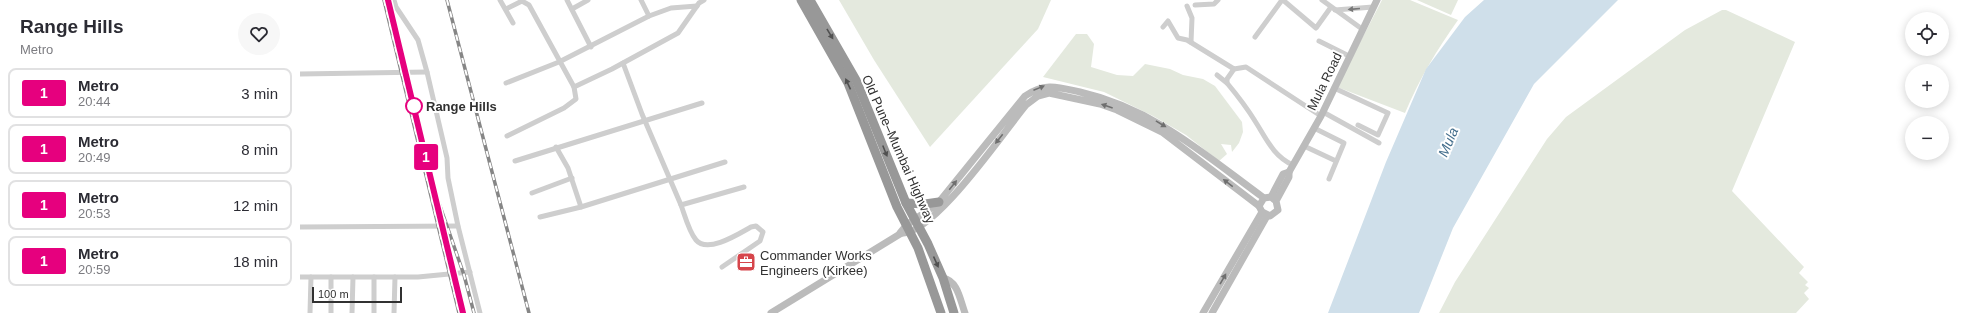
<!DOCTYPE html>
<html lang="en">
<head>
<meta charset="utf-8">
<style>
	body { margin:0; font-family:Arial,sans-serif; background:#f7f7f7; color:#2b2b33; height:100vh; display:flex; flex-direction:column; font-size:15px; white-space:nowrap }
	* { box-sizing:border-box; margin:0 }
	p { font-size:13px; color:#7c7c81 }
	.icon { flex:none; width:22px; height:22px; fill:none; stroke:currentColor; stroke-width:2; stroke-linecap:round; stroke-linejoin:round }
	.map { position:relative; flex:1; overflow:hidden }
	.sheet { display:flex; flex-direction:column; background:#fff; width:300px }
	.sheet>* { flex:none }
	.badge { padding:0 8px; border-radius:3px; font-size:14px; line-height:26px }
	.controls { position:absolute; left:1605px; top:12px; display:grid; gap:8px }
	.controls a { display:grid; place-items:center; width:44px; height:44px; border-radius:50%; background:#fff; box-shadow:0 2px 10px #0003; font-size:20px }
	.scale { position:absolute; left:12px; bottom:10px; width:90px; box-sizing:border-box; padding-left:4px; border:2px solid #313131; border-top:0; font-size:11px; line-height:14px; white-space:nowrap; color:#313131; -webkit-text-stroke:3px #fff; paint-order:stroke }
	.map>.badge { position:absolute; translate:-50% -50%; box-shadow:0 0 0 2px #fff }
	.round { display:grid; place-items:center; flex:none; width:42px; height:42px; border-radius:21px; background:#f7f7f7 }
	.head { display:flex; align-items:center; justify-content:space-between; height:68px; padding:0 20px }
	h1 { font-size:19px; font-weight:600; line-height:30px }
	ul { padding:0; list-style:none }
	li { display:flex; align-items:center; gap:12px; height:50px; margin:0 8px 6px; padding:0 12px; border:2px solid #e1e1e2; border-radius:8px }
	li div { flex:1 }
	li b { display:block; font-size:15px }
	li em { font-style:normal }
	li .badge { min-width:44px; font-weight:700; text-align:center }
	main { display:flex; flex:1; min-height:0 }
	.map>svg:first-child { display:block }
	.green { fill:#e4e9de }
	.water { fill:#cfdfea }
	.lines { fill:none; stroke-linecap:round; stroke-linejoin:round }
	.street { stroke:#cecece; stroke-width:5 }
	.secondary { stroke:#bbb; stroke-width:7 }
	.highway { stroke:#989898; stroke-width:9 }
	.rail-casing { stroke:#868686; stroke-width:3.5 }
	.rail { stroke:#fff; stroke-width:2; stroke-dasharray:6; stroke-linecap:butt }
	.oneway { fill:#787878 }
	.oneway2 { fill:#505050 }
	.oneway3 { fill:#6f6f6f }
	.line-casing { stroke:#fff; stroke-width:9 }
	.line { stroke:#e6007e; stroke-width:6 }
	.stop-dot { fill:#fff; stroke:#e6007e; stroke-width:2 }
	.labels { text-anchor:middle; stroke-width:4; stroke-linejoin:round; paint-order:stroke }
	.street-label { font-size:13px; fill:#313131; stroke:#fff }
	.stop-label { font-size:13px; font-weight:bold; fill:#313131; stroke:#fff; text-anchor:start }
	.poi-label { font-size:13px; fill:#313131; stroke:#fff; text-anchor:start }
	.water-label { font-size:14px; font-style:italic; fill:#456f8d; stroke:#fff }
</style>
</head>
<body>
<main>
<section class="sheet">
<div class="head"><div><h1>Range Hills</h1><p>Metro</p></div><a class="round"><svg class="icon" aria-label="heart" viewBox="0 0 24 24"><path d="M12 20l-8-8c-3-5 5-10 8-4 3-6 11-1 8 4z"/></svg></a></div>
<ul>
<li><span class="badge" style="background:#e6007e;color:#fff">1</span><div><b>Metro</b><p>20:44</p></div><em>3 min</em></li>
<li><span class="badge" style="background:#e6007e;color:#fff">1</span><div><b>Metro</b><p>20:49</p></div><em>8 min</em></li>
<li><span class="badge" style="background:#e6007e;color:#fff">1</span><div><b>Metro</b><p>20:53</p></div><em>12 min</em></li>
<li><span class="badge" style="background:#e6007e;color:#fff">1</span><div><b>Metro</b><p>20:59</p></div><em>18 min</em></li>
</ul>
</section>
<div class="map">
<svg width="1661" height="313" viewBox="0 0 1661 313">
	<rect width="100%" height="100%" fill="#fff"/>
	<g class="green">
		<path d="M539 0H751L738 29 630 147 574 60Z"/>
		<path d="M1082 0H1110L1158 20C1136 51 1120 78 1105 113L1037 87Z"/>
		<path d="M1117 0H1158L1151 15Z"/>
		<path d="M1422 10H1426L1495 42 1432 191 1504 267 1499 273 1508 282 1505 285 1509 288 1504 293 1509 299 1496 313H1139L1155 282 1247 139 1266 117 1385 30Z"/>
		<path d="M776 34H787L794 44 791 67 817 75 833 76 845 64 870 69 883 75 903 79 915 86 942 122 943 132 939 143 932 152 931 145 921 144 927 154 919 161 886 135 853 116 804 92 743 77Z"/>
	</g>
	<path class="water" d="M1184 0H1318L1234 84 1153 228 1119 313H1028L1086 162 1126 69 1165 17Z"/>
	<g class="lines">
		<g class="street">
			<path d="M94 0 96 7 118 40 127 72 147 158 148 178 158 226 180 313"/>
			<path d="M200 0 213 23"/>
			<path d="M267 0 291 47"/>
			<path d="M341 0 349 16"/>
			<path d="M983 0 1016 28 1031 7"/>
			<path d="M1022 0 1062 29"/>
			<path d="M895 5 914 4 918 0"/>
			<path d="M887 6 892 18 891 42"/>
			<path d="M206 9 222 1 229 5 274 87 276 99 264 108 207 136"/>
			<path d="M272 9 288 0"/>
			<path d="M1035 10 1073 7"/>
			<path d="M863 27 868 21 878 38 887 40 934 69 946 67 1021 116"/>
			<path d="M955 37 982 0"/>
			<path d="M1019 41 1049 56"/>
			<path d="M323 63 342 114 381 205 444 187"/>
			<path d="M934 69 927 79V83C937 95 947 108 955 121 966 138 973 156 993 165"/>
			<path d="M0 74 127 72"/>
			<path d="M917 75 927 83"/>
			<path d="M206 83 259 62 349 16 371 8 397 6"/>
			<path d="M274 87 312 69 378 33 399 3 404 0"/>
			<path d="M1034 88 1088 113 1078 135 1058 125"/>
			<path d="M1023 112 1079 143"/>
			<path d="M1014 128 1044 143 1029 179"/>
			<path d="M1004 146 1036 161"/>
			<path d="M256 147 268 168 281 207"/>
			<path d="M215 161 402 103"/>
			<path d="M232 193 272 178"/>
			<path d="M381 205C385 216 389 232 396 240 408 254 440 233 451 227L456 226 463 232 460 241 422 267"/>
			<path d="M240 217 281 207 425 162"/>
			<path d="M0 227 158 226"/>
			<path d="M0 277H118L170 272"/>
			<path d="M31 277V313"/>
			<path d="M10 313 11 277"/>
			<path d="M52 313 53 277"/>
			<path d="M74 313V277"/>
			<path d="M94 313 95 277"/>
		</g>
		<g class="secondary">
			<path d="M971 197 983 174 989 172"/>
			<path d="M976 201 971 197 964 198 959 206 962 212 970 216 978 210 976 201 989 177V172L1021 116 1077 0"/>
			<path d="M959 206 862 132 817 110 800 104 749 93 738 96 726 105C705 130 632 238 600 233 609 219 627 214 639 202L725 96C745 82 758 87 780 92 854 109 905 155 964 198"/>
			<path d="M643 278C658 281 660 300 665 313"/>
			<path d="M471 313 600 234"/>
			<path d="M903 313 962 212"/>
			<path d="M912 313 967 216"/>
		</g>
		<g class="highway">
			<path d="M501 0 548 83 597 207 618 248 641 313"/>
			<path d="M510 0 556 80 606 203 628 244 643 278 654 313"/>
			<path d="M606 203 625 204 639 202"/>
		</g>
		<g class="rail-casing">
			<g id="rail">
				<path d="M84 0 159 313"/>
				<path d="M147 0 229 313"/>
				<path d="M132 183 164 275 174 313"/>
			</g>
		</g>
		<use href="#rail" class="rail"/>
	</g>
	<defs><path id="oneway-solid" d="M-6-.8H1V-3.2L6.5 0L1 3.2V.8H-6Z"/></defs>
	<use class="oneway" href="#oneway-solid" transform="translate(1054 9) rotate(175)"/>
	<g class="oneway2">
		<use href="#oneway-solid" transform="translate(530 34) rotate(59)"/>
		<use href="#oneway-solid" transform="translate(548 84) rotate(-115)"/>
		<use href="#oneway-solid" transform="translate(585 151) rotate(68)"/>
		<use href="#oneway-solid" transform="translate(636 262) rotate(66)"/>
	</g>
	<g class="oneway3">
		<use href="#oneway-solid" transform="translate(739 88) rotate(-22)"/>
		<use href="#oneway-solid" transform="translate(807 106) rotate(-161)"/>
		<use href="#oneway-solid" transform="translate(861 124) rotate(31)"/>
		<use href="#oneway-solid" transform="translate(699 139) rotate(128)"/>
		<use href="#oneway-solid" transform="translate(928 183) rotate(-143)"/>
		<use href="#oneway-solid" transform="translate(653 185) rotate(-51)"/>
		<use href="#oneway-solid" transform="translate(923 279) rotate(-60)"/>
	</g>
	<g class="lines">
		<g class="line-casing">
			<path id="line" d="M88 0 163 313"/>
		</g>
		<use href="#line" class="line"/>
	</g>
	<defs>
		<g id="office-square" transform="scale(1)"><rect x="-9" y="-9" width="18" height="18" rx="4" fill="#d6454b" stroke="#fff"/><path d="M-6-3h4V-5.5h4V-3h4V5H-6ZM-1-4.5V-3h2v-1.5ZM-6 0V1H6V0Z" fill="#fff"/></g>
	</defs>
	<g fill-rule="evenodd">
		<use href="#office-square" x="446" y="262"/>
	</g>
	<circle class="stop-dot" cx="114" cy="106" r="8"/>
	<g class="labels">
		<g class="street-label">
			<text transform="translate(1024 81) rotate(-64)" y="5">Mula Road</text>
			<text transform="translate(599 149) rotate(66)" y="5">Old Pune–Mumbai Highway</text>
		</g>
		<g class="stop-label">
			<text x="126" y="111">Range Hills</text>
		</g>
		<g class="poi-label">
			<text x="460" y="260">Commander Works<tspan x="460" dy="15">Engineers (Kirkee)</tspan></text>
		</g>
		<g class="water-label">
			<text transform="translate(1148 142) rotate(-67)" y="5">Mula</text>
		</g>
	</g>
</svg>
<div class="controls">
<a><svg class="icon" aria-label="locate" viewBox="0 0 24 24"><circle cx="12" cy="12" r="6"/><path d="M12 2v4M12 18v4M2 12h4M18 12h4"/></svg></a>
<a>+</a>
<a>−</a>
</div>
<div class="scale">100 m</div>
<b class="badge" style="left:126px;top:157px;background:#e6007e;color:#fff">1</b>
</div>
</main>
</body>
</html>
